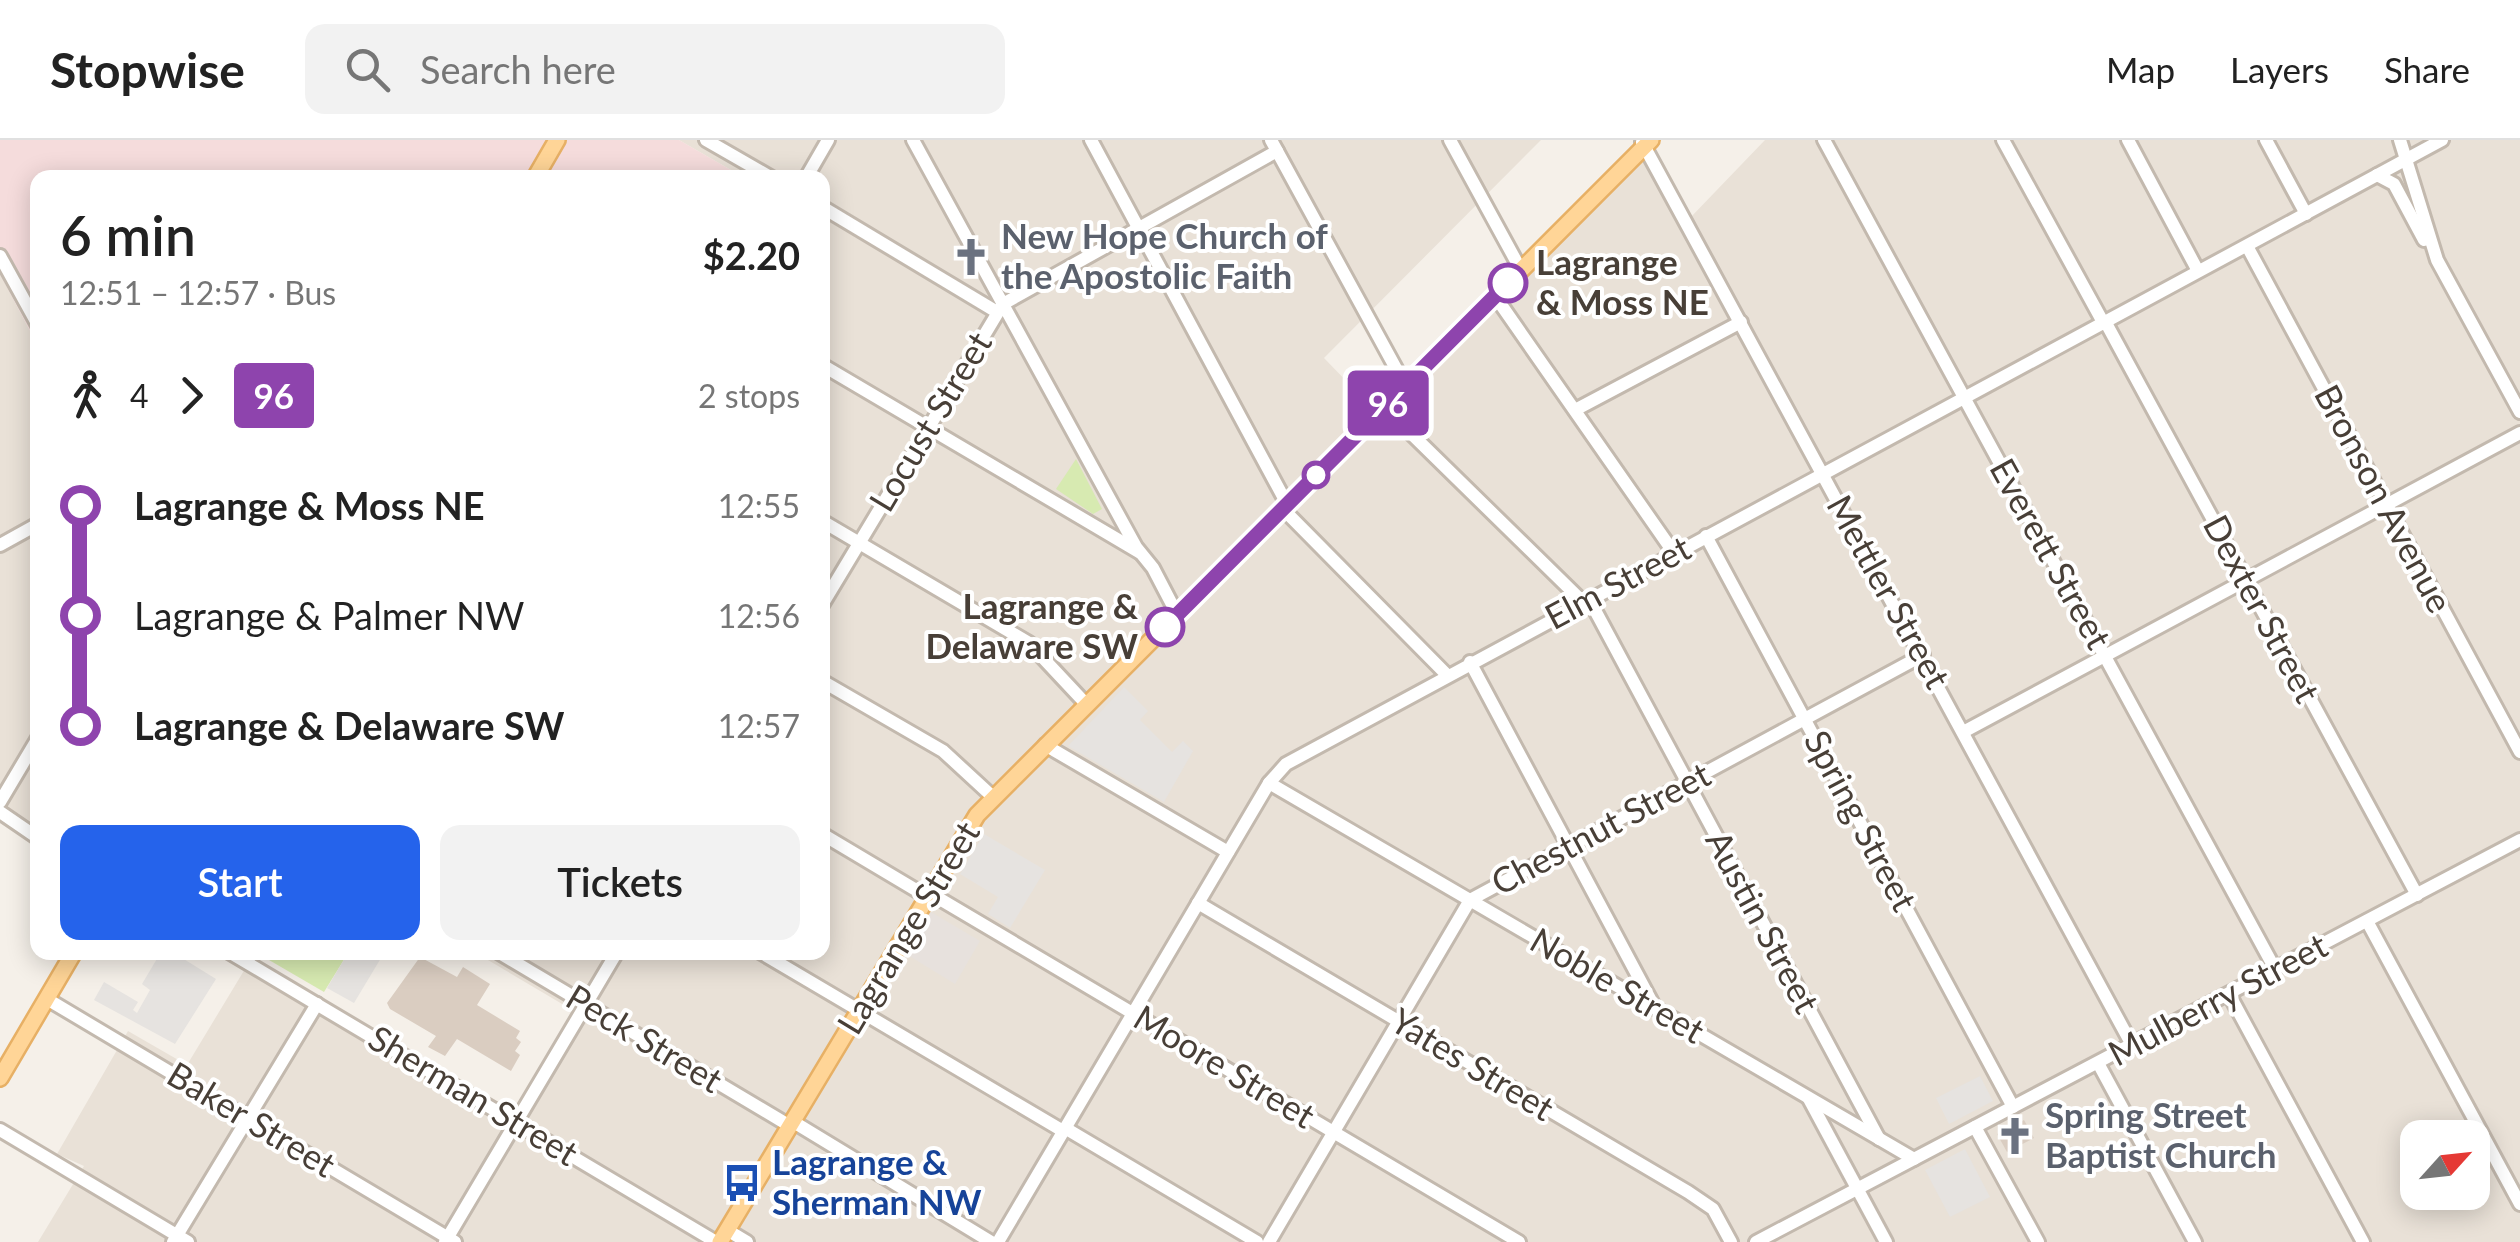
<!DOCTYPE html>
<html lang="en">
<head>
<meta charset="utf-8">
<style>
	body { margin:0; font-family:Lato,sans-serif; background:#f2f2f2; color:#222; height:100vh; display:flex; flex-direction:column; font-size:38px; white-space:nowrap }
	* { box-sizing:border-box; margin:0 }
	p { font-size:32px; color:#767676 }
	.icon { flex:none; width:55px; height:55px; fill:none; stroke:currentColor; stroke-width:2; stroke-linecap:round; stroke-linejoin:round }
	.map { position:relative; flex:1; overflow:hidden }
	.side { position:absolute; left:30px; top:30px; width:800px; height:790px; display:flex; flex-direction:column; background:#fff; border-radius:20px; box-shadow:0 5px 25px #0003 }
	.side>* { flex:none }
	.badge { padding:0 20px; border-radius:8px; font-size:35px; line-height:65px }
	.needle { width:65px; rotate:63deg }
	.controls { position:absolute; left:2400px; top:980px; display:grid; gap:20px }
	.controls a { display:grid; place-items:center; width:90px; height:90px; border-radius:20px; background:#fff; box-shadow:0 5px 25px #0003; font-size:50px }
	.map>.badge { position:absolute; translate:-50% -50%; box-shadow:0 0 0 5px #fff }
	.legs { display:flex; align-items:center; gap:15px; height:110px; padding:0 30px; font-size:32px }
	.legs p { margin-inline-start:auto }
	.overview { display:flex; align-items:center; justify-content:space-between; height:170px; padding:0 30px }
	h1 { font-size:55px; font-weight:600; line-height:75px }
	.primary-button { display:flex; gap:20px; margin-top:auto; padding:20px 30px }
	.primary-button a { flex:1; height:115px; border-radius:20px; background:#2563eb; color:#fff; font-size:40px; font-weight:600; line-height:115px; text-align:center }
	.primary-button a+a { background:#f2f2f2; color:#222 }
	ul { padding:0 30px; list-style:none }
	li { display:flex; align-items:center; gap:35px; height:110px; font-size:38px }
	li i { display:grid; place-items:center; width:15px; height:100%; margin:0 12px; background:currentColor }
	li i::after { content:''; width:25px; height:25px; margin:-12px; border:8px solid; border-radius:50%; background:#fff }
	li p { margin-inline-start:auto }
	li:first-child i { background:linear-gradient(#0000 50%,currentColor 0) }
	li:last-child i { background:linear-gradient(currentColor 50%,#0000 0) }
	header { display:flex; align-items:center; gap:60px; box-sizing:border-box; height:140px; padding:0 50px; background:#fff; border-bottom:2px solid #e0e0e0 }
	header strong { font-size:48px }
	nav { display:flex; gap:55px; margin-inline-start:auto; font-size:35px }
	.search { width:700px; height:90px; background:#f2f2f2; display:flex; align-items:center; gap:25px; box-sizing:border-box; padding:0 35px; border-radius:20px; color:#767676; font-size:38px }
	.map>svg:first-child { display:block }
	.residential { fill:#e9e1d7; fill-rule:evenodd }
	.industrial { fill:#e7e1dd }
	.medical { fill:#f5dcdc }
	.green { fill:#d7eab1 }
	.parking { fill:#e6e3e0 }
	.building { fill:#dacdc1 }
	.lines { fill:none; stroke-linecap:round; stroke-linejoin:round }
	.minor-casing { stroke:#c3b9ae; stroke-width:18 }
	.major-casing { stroke:#e7b065; stroke-width:20 }
	.minor { stroke:#fff; stroke-width:12 }
	.major { stroke:#ffd597; stroke-width:15 }
	.line-1-casing { stroke:#fff; stroke-width:22 }
	.line-1 { stroke:#8e44ad; stroke-width:15 }
	.stop-1-dot { fill:#fff; stroke:#8e44ad; stroke-width:5 }
	.labels { text-anchor:middle; stroke-width:8; stroke-linejoin:round; paint-order:stroke }
	.worship-label { font-size:35px; font-weight:bold; fill:#5b616d; stroke:#fff; text-anchor:start }
	.stop-label { font-size:35px; font-weight:bold; fill:#483f37; stroke:#fff; text-anchor:start }
	.street-label { font-size:35px; fill:#483f37; stroke:#fff }
	.transit-label { font-size:35px; font-weight:bold; fill:#164399; stroke:#fff; text-anchor:start }
</style>
</head>
<body>
<header>
<strong>Stopwise</strong>
<div class="search"><svg class="icon" aria-label="search" viewBox="0 0 24 24"><circle cx="10" cy="10" r="6"/><path d="M15 15l6 6"/></svg>Search here</div>
<nav><a>Map</a><a>Layers</a><a>Share</a></nav>
</header>
<div class="map">
<svg width="2520" height="1102" viewBox="0 0 2520 1102">
	<rect width="100%" height="100%" fill="#f5f0e9"/>
	<g class="residential">
		<path d="M679 0H1541L1324 218 1385 281 1653 9 1690 78 1765 0H2520V1102H38L84 1026 57 1014 128 891 187 925 251 819 514 971 574 871 476 813 822 812V38L743 37ZM2418 998H2472V1052H2418Z"/>
		<path d="M0 134 37 204V706L0 683Z"/>
	</g>
	<path class="industrial" d="M931 772 980 801 955 844 906 814Z"/>
	<path class="medical" d="M0 0H679L743 37 38 38 37 204 0 134Z"/>
	<g class="green">
		<path d="M1076 319 1102 369 1093 374 1056 349Z"/>
		<path d="M257 813H348L324 852Z"/>
	</g>
	<g class="parking">
		<path d="M1124 547 1148 571 1140 580 1172 612 1183 601 1193 611 1164 662 1068 606Z"/>
		<path d="M984 694 1045 730 1010 788 988 774 998 757 960 734Z"/>
		<path d="M161 812 170 817 174 813 216 839 175 904 94 860 104 842 138 862 133 870 137 873 150 850 142 844Z"/>
		<path d="M348 813H384L354 863 327 848Z"/>
		<path d="M1980 936 1993 961 1949 984 1936 958Z"/>
		<path d="M1965 1009 1990 1057 1950 1077 1925 1030Z"/>
	</g>
	<g class="building">
		<path d="M420 817 457 837 463 827 490 844 477 865 520 891 516 898 521 902 515 911 520 915 511 931 457 899 445 916 428 907 436 896 390 869 387 863Z"/>
		<path d="M2024 980 2034 998 2007 1012 1997 994Z"/>
	</g>
	<g class="lines">
		<g class="minor-casing">
			<g id="minor">
				<path d="M706 0 772 38"/>
				<path d="M913 0 1136 407 1153 428 1177 474"/>
				<path d="M1091 0 1287 364"/>
				<path d="M1271 0 1405 245"/>
				<path d="M1450 0 1521 130"/>
				<path d="M1824 0 2275 829"/>
				<path d="M2003 0 2104 184"/>
				<path d="M2128 0 2198 131"/>
				<path d="M2266 0 2306 74"/>
				<path d="M2400 0 2437 120 2520 272"/>
				<path d="M1642 2 2132 905"/>
				<path d="M2377 35 2394 44 2424 100"/>
				<path d="M806 38 828 0"/>
				<path d="M822 67 997 172"/>
				<path d="M2247 106 2520 612"/>
				<path d="M0 116 38 185"/>
				<path d="M1495 156 1674 413"/>
				<path d="M2106 183 2417 755"/>
				<path d="M822 225 1139 412"/>
				<path d="M1384 267 1583 462"/>
				<path d="M1575 270 1741 182"/>
				<path d="M1283 369 1447 535"/>
				<path d="M822 381 1029 503 1087 565"/>
				<path d="M1706 396 2013 967"/>
				<path d="M0 405 38 384"/>
				<path d="M1589 459 1879 999"/>
				<path d="M822 465 1003 164 1277 11"/>
				<path d="M1470 522 1655 868"/>
				<path d="M822 541 943 611 994 658"/>
				<path d="M1965 591 2520 293"/>
				<path d="M1045 605 1228 712"/>
				<path d="M1269 643 1914 1019"/>
				<path d="M0 662 38 598"/>
				<path d="M0 672 38 698"/>
				<path d="M822 694 926 756"/>
				<path d="M928 752 1519 1102"/>
				<path d="M1198 763 1688 1052 1713 1069 1731 1102"/>
				<path d="M2367 781 2520 1064"/>
				<path d="M229 812 716 1102"/>
				<path d="M498 812 790 986"/>
				<path d="M760 812 1063 991"/>
				<path d="M2229 854 2363 1102"/>
				<path d="M47 859 455 1102"/>
				<path d="M2098 923 2195 1102"/>
				<path d="M1809 959 1886 1102"/>
				<path d="M792 981 991 1102"/>
				<path d="M1975 987 2038 1102"/>
				<path d="M1065 988 1257 1102"/>
				<path d="M0 990 188 1102"/>
				<path d="M727 1090 747 1102"/>
				<path d="M173 1102 317 864"/>
				<path d="M445 1102 617 812"/>
				<path d="M998 1102 1269 643 1286 624 2442 0"/>
				<path d="M1269 1102 1470 760 1923 515"/>
				<path d="M1756 1102 2520 700"/>
			</g>
		</g>
		<g class="major-casing">
			<g id="major">
				<path d="M535 38 557 0"/>
				<path d="M0 938 74 812"/>
				<path d="M720 1102 977 675 1651 0"/>
			</g>
		</g>
		<use href="#minor" class="minor"/>
		<use href="#major" class="major"/>
	</g>
	<g class="lines">
		<g class="line-1-casing">
			<path id="line-1" d="M1165 487 1508 143"/>
		</g>
		<use href="#line-1" class="line-1"/>
	</g>
	<defs>
		<g id="church-bare" transform="scale(3)"><path d="M-1.2-6h2.4v3.5h3.3v2.4h-3.3V6h-2.4V-.1h-3.3v-2.4h3.3Z" fill="#6b7280" stroke="#fff" stroke-width="2.5" paint-order="stroke"/></g>
		<g id="bus-bare" transform="scale(3)"><path d="M-5-6H5V4H4V6H2V4H-2V6H-4V4H-5ZM-3.5-4V0h7V-4ZM-3.5 1.2v1.5H-2V1.2ZM2 1.2v1.5H3.5V1.2Z" fill="#1a4fb4" stroke="#fff" stroke-width="2.5" paint-order="stroke"/></g>
	</defs>
	<g fill-rule="evenodd">
		<use href="#church-bare" x="971" y="117"/>
		<use href="#church-bare" x="2015" y="996"/>
		<use href="#bus-bare" x="742" y="1043"/>
	</g>
	<g class="stop-1-dot">
		<circle cx="1508" cy="143" r="18"/>
		<circle cx="1316" cy="335" r="12"/>
		<circle cx="1165" cy="487" r="18"/>
	</g>
	<g class="labels">
		<g class="worship-label">
			<text x="1001" y="109">New Hope Church of<tspan x="1001" dy="40">the Apostolic Faith</tspan></text>
			<text x="2045" y="988">Spring Street<tspan x="2045" dy="40">Baptist Church</tspan></text>
		</g>
		<g class="stop-label">
			<text x="1536" y="135">Lagrange<tspan x="1536" dy="40">&amp; Moss NE</tspan></text>
			<text x="1138" y="479" text-anchor="end">Lagrange &amp;<tspan x="1138" dy="40">Delaware SW</tspan></text>
		</g>
		<g class="street-label">
			<text transform="translate(931 282) rotate(-59)" y="12">Locust Street</text>
			<text transform="translate(2383 359) rotate(62)" y="12">Bronson Avenue</text>
			<text transform="translate(2050 414) rotate(61)" y="12">Everett Street</text>
			<text transform="translate(1618 443) rotate(-28)" y="12">Elm Street</text>
			<text transform="translate(1888 452) rotate(61)" y="12">Mettler Street</text>
			<text transform="translate(2261 469) rotate(62)" y="12">Dexter Street</text>
			<text transform="translate(1860 681) rotate(62)" y="12">Spring Street</text>
			<text transform="translate(1601 689) rotate(-28)" y="12">Chestnut Street</text>
			<text transform="translate(1762 782) rotate(62)" y="12">Austin Street</text>
			<text transform="translate(909 788) rotate(-59)" y="12">Lagrange Street</text>
			<text transform="translate(1617 846) rotate(30)" y="12">Noble Street</text>
			<text transform="translate(2218 860) rotate(-28)" y="12">Mulberry Street</text>
			<text transform="translate(644 899) rotate(31)" y="12">Peck Street</text>
			<text transform="translate(1472 925) rotate(31)" y="12">Yates Street</text>
			<text transform="translate(1224 927) rotate(31)" y="12">Moore Street</text>
			<text transform="translate(473 956) rotate(31)" y="12">Sherman Street</text>
			<text transform="translate(251 980) rotate(31)" y="12">Baker Street</text>
		</g>
		<g class="transit-label">
			<text x="772" y="1035">Lagrange &amp;<tspan x="772" dy="40">Sherman NW</tspan></text>
		</g>
	</g>
</svg>
<div class="controls">
<a><svg class="needle" viewBox="-14 -14 28 28"><path d="M0-13l5 13h-10z" fill="#e53935"/><path d="M0 13l5-13h-10z" fill="#767676"/></svg></a>
</div>
<b class="badge" style="left:1388px;top:263px;background:#8e44ad;color:#fff">96</b>
<section class="side">
<div class="overview"><div><h1>6 min</h1><p>12:51 – 12:57 · Bus</p></div><b>$2.20</b></div>
<div class="legs"><svg class="icon" aria-label="walk" viewBox="0 0 24 24"><circle cx="13" cy="4" r="2"/><path d="M13 8l-2 6 4 7M11 14l-3 7M7 12l3-4h3l4 4"/></svg>4<svg class="icon" aria-label="forward" viewBox="0 0 24 24"><path d="M9 5l7 7-7 7"/></svg><b class="badge" style="background:#8e44ad;color:#fff">96</b><p>2 stops</p></div>
<ul>
<li><i style="color:#8e44ad"></i><b>Lagrange &amp; Moss NE</b><p>12:55</p></li>
<li><i style="color:#8e44ad"></i><span>Lagrange &amp; Palmer NW</span><p>12:56</p></li>
<li><i style="color:#8e44ad"></i><b>Lagrange &amp; Delaware SW</b><p>12:57</p></li>
</ul>
<div class="primary-button"><a>Start</a><a>Tickets</a></div>
</section>
</div>
</body>
</html>
